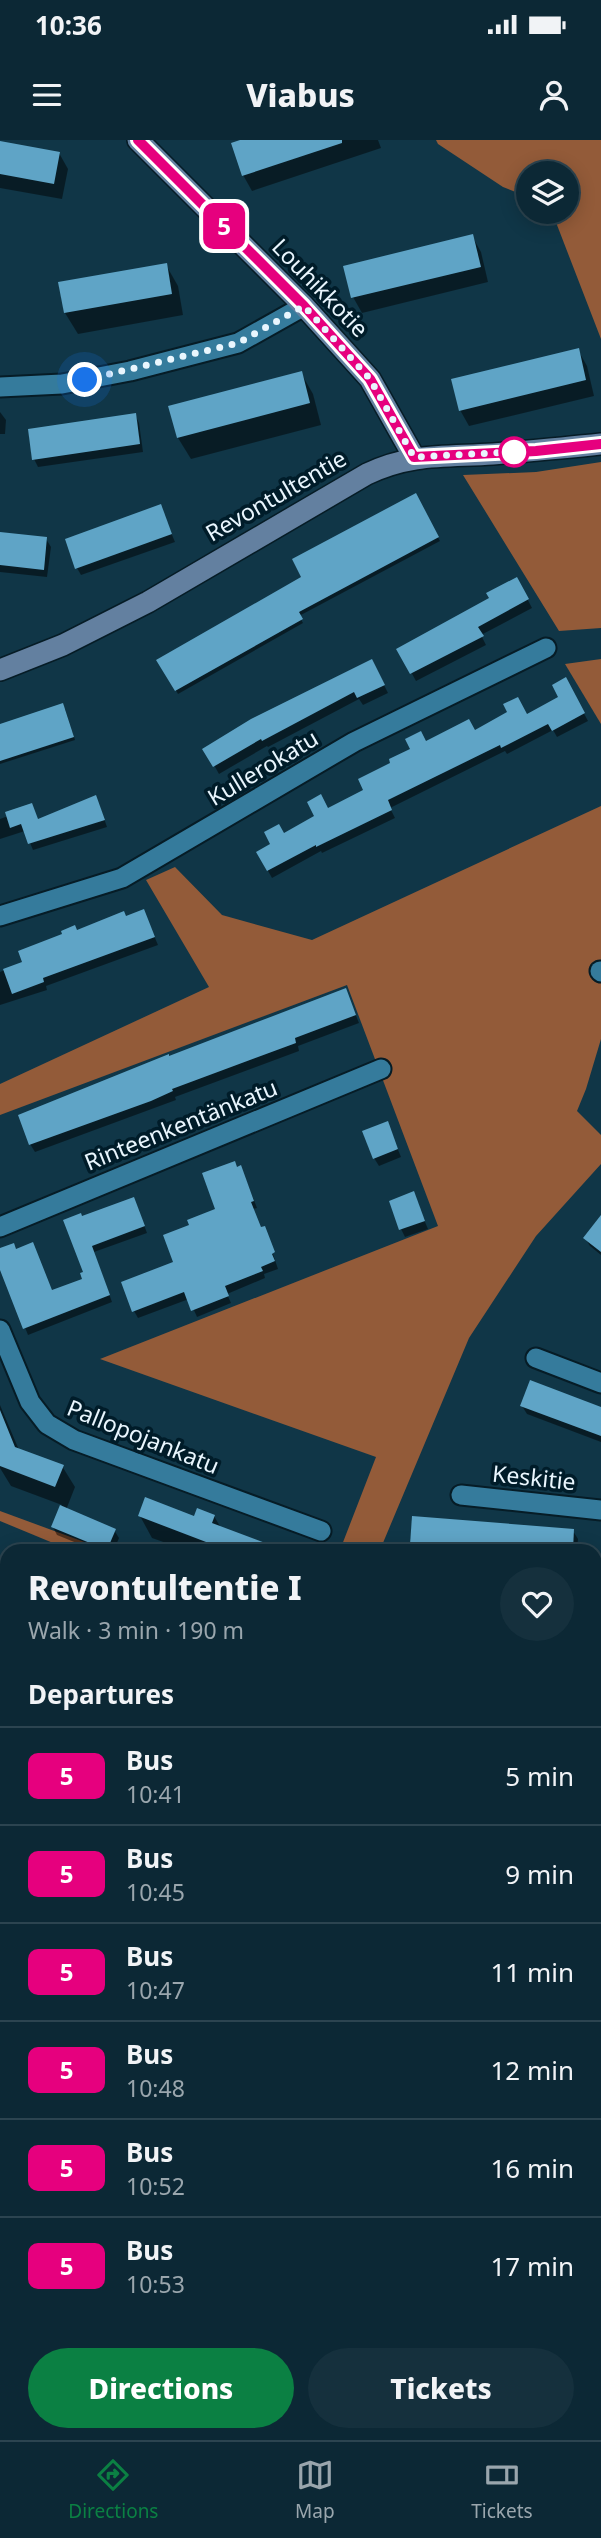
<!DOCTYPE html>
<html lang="en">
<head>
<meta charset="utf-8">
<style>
	body { margin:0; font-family:"Noto Sans",sans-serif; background:#15303d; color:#f1f3f6; height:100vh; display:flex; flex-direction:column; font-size:26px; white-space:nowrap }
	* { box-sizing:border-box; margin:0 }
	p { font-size:23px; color:#9aa6ad }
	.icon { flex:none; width:38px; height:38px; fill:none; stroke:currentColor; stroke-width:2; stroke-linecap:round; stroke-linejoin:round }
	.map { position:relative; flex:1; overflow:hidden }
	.side { position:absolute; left:0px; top:1404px; width:602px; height:898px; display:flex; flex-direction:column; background:#0c2835; border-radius:21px 21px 0 0; box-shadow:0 4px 18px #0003,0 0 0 2px #2c4450 }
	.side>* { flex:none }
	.badge { padding:0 14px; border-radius:10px; font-size:24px; line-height:46px }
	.tools { position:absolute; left:516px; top:21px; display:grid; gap:14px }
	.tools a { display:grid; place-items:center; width:63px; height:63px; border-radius:50%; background:#0c2835; box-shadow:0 4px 18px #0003,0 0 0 2px #2c4450; font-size:35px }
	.you { position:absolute; width:35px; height:35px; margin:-18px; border:5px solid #fff; border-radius:50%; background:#1a73e8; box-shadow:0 0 0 10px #1a73e833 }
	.map>.badge { position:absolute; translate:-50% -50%; box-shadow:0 0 0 4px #fff }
	h2 { padding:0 28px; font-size:26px; line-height:63px }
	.round { display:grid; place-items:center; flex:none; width:74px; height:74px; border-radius:37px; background:#15303d }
	.summary { display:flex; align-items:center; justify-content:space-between; height:119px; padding:0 28px }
	h1 { font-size:33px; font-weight:800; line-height:52px }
	.cta { display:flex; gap:14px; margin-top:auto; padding:14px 28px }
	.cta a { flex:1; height:80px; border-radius:42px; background:#0b8043; color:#fff; font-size:28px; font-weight:800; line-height:80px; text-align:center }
	.cta a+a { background:#15303d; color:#f1f3f6 }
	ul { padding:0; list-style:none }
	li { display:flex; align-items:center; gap:21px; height:98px; padding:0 28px; border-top:2px solid #2c4450 }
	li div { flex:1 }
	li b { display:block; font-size:26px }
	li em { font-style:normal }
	li .badge { min-width:77px; font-weight:700; text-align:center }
	.status { display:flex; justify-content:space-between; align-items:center; height:49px; padding:0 35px; background:#0c2835; direction:ltr }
	.status svg { height:19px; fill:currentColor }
	header { display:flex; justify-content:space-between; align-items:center; height:91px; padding:0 28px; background:#0c2835; font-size:32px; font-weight:800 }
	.tabs { display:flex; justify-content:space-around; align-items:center; height:98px; border-top:2px solid #2c4450; background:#0c2835; font-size:19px; color:#9aa6ad }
	.tabs a { display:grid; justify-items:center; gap:4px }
	.tabs .on { color:#0b8043 }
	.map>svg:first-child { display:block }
	.forest { fill:#935b39 }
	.water { fill:#051f18; stroke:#49605d; stroke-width:2 }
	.shadow { fill:#0007 }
	.building { fill:#5fa4c6 }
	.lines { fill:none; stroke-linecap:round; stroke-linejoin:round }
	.street-casing { stroke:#061c26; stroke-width:23 }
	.secondary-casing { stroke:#061c26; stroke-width:24 }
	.street { stroke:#357b9c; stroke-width:19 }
	.secondary { stroke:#6380a0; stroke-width:21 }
	.line-casing { stroke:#fff; stroke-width:16 }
	.line { stroke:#e6007e; stroke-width:10 }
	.walk { stroke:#e9f6fe; stroke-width:7; stroke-dasharray:0 12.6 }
	.stop-dot { fill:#fff; stroke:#e6007e; stroke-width:3.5 }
	.labels { text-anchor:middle; stroke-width:7; stroke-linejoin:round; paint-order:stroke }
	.street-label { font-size:23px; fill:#e9f6fe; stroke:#001c29 }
</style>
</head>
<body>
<div class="status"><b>10:36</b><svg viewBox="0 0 49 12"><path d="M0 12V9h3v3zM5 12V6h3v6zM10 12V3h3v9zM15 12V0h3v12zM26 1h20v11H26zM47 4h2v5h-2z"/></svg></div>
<header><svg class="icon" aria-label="menu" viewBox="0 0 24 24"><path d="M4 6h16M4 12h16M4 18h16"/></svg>Viabus<svg class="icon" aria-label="person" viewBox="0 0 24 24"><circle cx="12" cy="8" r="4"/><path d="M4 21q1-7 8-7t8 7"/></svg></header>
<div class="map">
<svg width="601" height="2300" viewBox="0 0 601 2300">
	<rect width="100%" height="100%" fill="#103647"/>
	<g class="forest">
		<path d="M436 0H601V199L552 72H567V33H528V57L503 47 438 4Z"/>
		<path d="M601 322V488L559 491 463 335 536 332Z"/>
		<path d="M601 519V584L565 524Z"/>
		<path d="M601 666V899L586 949 577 971 601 995V1024L536 1096 469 1198 380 1410H340L376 1317 100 1219 438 1086 347 845 0 975V944L209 847 146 740 175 727 222 775 312 800Z"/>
		<path d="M0 1371 106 1410H70L0 1381Z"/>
		<path d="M595 1734 601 1736V1864L595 1862Z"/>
		<path d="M0 2040 7 2043V2085L0 2089Z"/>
		<path d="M0 2145 7 2148V2208L0 2205Z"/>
		<path d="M595 2277 601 2280V2300H311L277 2294H595Z"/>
	</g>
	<path class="water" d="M47 2294H175L185 2300H57Z"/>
	<g class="shadow">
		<path d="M245 0H378L381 8 252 51 243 35Z"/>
		<path d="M0 3 59 13 68 29 62 59 0 48Z"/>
		<path d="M472 96 481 112 488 142 362 173 353 157Z"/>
		<path d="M166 125 178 146 183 175 78 194 65 173Z"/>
		<path d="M578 210 587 226 594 256 469 286 460 270Z"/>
		<path d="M301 233 313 254 321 285 191 319 178 298 170 267Z"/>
		<path d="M0 272 6 280 5 294H0Z"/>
		<path d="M135 275 139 283 143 312 38 327 34 319Z"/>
		<path d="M415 356 440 401 299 476 303 483 178 554 159 520 304 438Z"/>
		<path d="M160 366 175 402 81 435 77 428Z"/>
		<path d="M0 393 46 399 51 407 47 437 0 432Z"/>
		<path d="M517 439 532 468 481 495 486 505 416 541 399 510 491 459Z"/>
		<path d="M376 529 388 553 363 565 359 559 268 607 267 606 219 634 205 609Z"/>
		<path d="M566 540 588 581 557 597 553 590 507 614 505 611 390 668 395 678 322 713 321 711 272 738 258 713 283 695 366 651 392 623 426 603 475 592 526 576 561 558Z"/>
		<path d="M65 569 75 600 0 624V586Z"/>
		<path d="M99 664 107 687 33 710 25 691 0 699V679L8 676 38 680Z"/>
		<path d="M127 778 147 779 158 805 46 846 47 850 0 865V832Z"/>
		<path d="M349 858 359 883 298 906 299 911 175 957 176 960 35 1012 30 1004 169 918Z"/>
		<path d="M387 983 401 1017 379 1026 374 1018Z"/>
		<path d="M241 1027 257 1068 253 1069 261 1089 266 1093 278 1129 264 1134 265 1138 227 1154 231 1163 197 1177 189 1159 138 1178 134 1171 176 1123 191 1086 217 1070 237 1029Z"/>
		<path d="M413 1054 428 1089 405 1097 401 1089Z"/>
		<path d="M137 1066 147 1093 94 1112 112 1162 28 1195 0 1125V1110L16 1111 52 1152 84 1140 82 1078Z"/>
		<path d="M601 1077V1115L590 1106 585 1098Z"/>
		<path d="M0 1265 19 1310 62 1326 75 1347 66 1370 114 1390 119 1398 114 1410H94L57 1395 53 1387 62 1365 11 1346 0 1328Z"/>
		<path d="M522 1266 601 1269V1302L527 1274Z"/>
		<path d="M140 1376H214L221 1388 283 1410H186L152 1398Z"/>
		<path d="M573 1391 578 1399 577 1410H415L412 1404Z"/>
		<path d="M595 1514 601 1515V1545L595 1544Z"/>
		<path d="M0 1521 7 1523V1564L0 1561Z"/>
		<path d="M0 1891 7 1893V1928L0 1926Z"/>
		<path d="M595 2046 601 2048V2087L595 2085Z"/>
	</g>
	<g class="building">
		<path d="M240 0H342V3L242 36 231 3Z"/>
		<path d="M0 1 60 12 54 44 0 34Z"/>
		<path d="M473 94 481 127 351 158 343 126Z"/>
		<path d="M167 123 172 154 64 173 58 142Z"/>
		<path d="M579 208 586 240 459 271 451 239Z"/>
		<path d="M302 231 310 263 177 298 168 266Z"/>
		<path d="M136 273 140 304 32 320 28 289Z"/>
		<path d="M416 353 439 397 299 472 303 479 175 551 156 520 301 437 292 419Z"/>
		<path d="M161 364 172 394 75 429 65 399Z"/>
		<path d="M0 392 47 397 44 430 0 425Z"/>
		<path d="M517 437 529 459 478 487 484 496 410 534 396 509 489 458 486 453Z"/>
		<path d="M372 519 385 545 357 558 354 552 262 601 261 599 213 627 202 609 251 579Z"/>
		<path d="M566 537 585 573 552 591 548 584 501 608 500 605 388 660 392 670 316 707V705L267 731 256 712 270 704 264 692 279 684 284 693 314 676 307 662 321 654 328 668 363 650 358 639 390 623 389 619 410 609 405 599 421 591 426 601 469 579 475 590 507 572 503 564 518 557 527 574 558 557 552 545Z"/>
		<path d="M63 563 74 597 0 621V584Z"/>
		<path d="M96 655 105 680 28 704 21 684 10 688 5 672 32 663 38 679Z"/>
		<path d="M144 769 155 797 43 838 44 842 12 854 3 829 22 822 18 811 62 794 61 791 75 785 77 790 124 771 126 776Z"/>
		<path d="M346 848 356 875 295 898 296 903 172 949 173 951 151 961 29 1005 18 975 169 914V916Z"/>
		<path d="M388 981 398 1009 373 1019 362 991Z"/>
		<path d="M235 1021 237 1027 241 1025 254 1061 251 1062 261 1087 265 1086 275 1112 272 1114 275 1121 261 1127 263 1131 225 1146 229 1156 191 1171 184 1152 132 1172 121 1142 173 1122 163 1095 189 1085 187 1080 215 1069 202 1033Z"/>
		<path d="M414 1051 425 1081 399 1090 389 1061Z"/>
		<path d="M134 1057 145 1086 92 1106 110 1155 23 1189 0 1130V1108L14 1103 16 1109 33 1102 52 1150 82 1139 80 1133 83 1132 63 1080 81 1073 82 1076Z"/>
		<path d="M601 1075V1112L583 1098Z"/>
		<path d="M530 1240 601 1267V1296L520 1266Z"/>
		<path d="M0 1270 15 1307 64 1325 55 1347 0 1326Z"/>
		<path d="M145 1357 194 1376 197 1368 215 1375 212 1383 284 1410H227L138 1376Z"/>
		<path d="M60 1365 116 1389 107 1410 51 1387Z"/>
		<path d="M412 1376 574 1389 573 1410H486L410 1405Z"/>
	</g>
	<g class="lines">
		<g class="street-casing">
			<g id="street">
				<path d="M0 247 62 244 130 231 238 203 304 166"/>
				<path d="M0 776 122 738 354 602 546 508"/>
				<path d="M600 831 601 832"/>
				<path d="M0 1087 381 929"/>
				<path d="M0 1190 30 1262 47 1284 74 1300 321 1391"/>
				<path d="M536 1218 601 1243"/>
				<path d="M461 1355 601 1370"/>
				<path d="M595 1486 601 1483"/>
				<path d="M595 1980 601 1982"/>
				<path d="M595 2251 601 2253"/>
			</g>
		</g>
		<g class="secondary-casing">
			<g id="secondary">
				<path d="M138 0 304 166 370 239 414 317"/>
				<path d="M0 530 63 505 148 462 367 334C411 313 446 317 493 314 529 311 565 308 601 304"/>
				<path d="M0 1439 7 1442"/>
				<path d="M595 1655 601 1657"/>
			</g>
		</g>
		<use href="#street" class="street"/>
		<use href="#secondary" class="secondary"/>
	</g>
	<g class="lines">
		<g class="line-casing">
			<path id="line" d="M138 0 304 166 370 239 414 317 536 311 601 304"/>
		</g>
		<use href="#line" class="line"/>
		<path class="walk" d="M85 240 238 203 304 166 370 239 414 317 514 312"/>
	</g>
	<circle class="stop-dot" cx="514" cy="312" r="14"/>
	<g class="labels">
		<g class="street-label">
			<text transform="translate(320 148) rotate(46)" y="8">Louhikkotie</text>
			<text transform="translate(276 356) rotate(-30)" y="8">Revontultentie</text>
			<text transform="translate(263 628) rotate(-31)" y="8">Kullerokatu</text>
			<text transform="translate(181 985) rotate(-22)" y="8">Rinteenkentänkatu</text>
			<text transform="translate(143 1297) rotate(22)" y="8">Pallopojankatu</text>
			<text transform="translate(534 1338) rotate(6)" y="8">Keskitie</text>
		</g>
	</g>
</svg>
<div class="tools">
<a><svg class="icon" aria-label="layers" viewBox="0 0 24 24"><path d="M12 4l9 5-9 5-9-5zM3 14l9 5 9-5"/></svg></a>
</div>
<div class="you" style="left:85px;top:240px"></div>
<b class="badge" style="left:224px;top:86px;background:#e6007e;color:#fff">5</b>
<section class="side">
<div class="summary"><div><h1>Revontultentie I</h1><p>Walk · 3 min · 190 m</p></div><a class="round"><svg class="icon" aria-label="heart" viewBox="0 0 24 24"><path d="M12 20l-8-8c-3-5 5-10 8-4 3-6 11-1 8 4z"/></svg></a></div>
<h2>Departures</h2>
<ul>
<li><span class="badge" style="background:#e6007e;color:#fff">5</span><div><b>Bus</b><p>10:41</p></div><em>5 min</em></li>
<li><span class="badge" style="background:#e6007e;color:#fff">5</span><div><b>Bus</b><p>10:45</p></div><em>9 min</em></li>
<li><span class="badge" style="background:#e6007e;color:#fff">5</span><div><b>Bus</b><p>10:47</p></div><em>11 min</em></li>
<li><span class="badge" style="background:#e6007e;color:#fff">5</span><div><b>Bus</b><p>10:48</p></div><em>12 min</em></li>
<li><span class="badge" style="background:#e6007e;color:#fff">5</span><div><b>Bus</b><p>10:52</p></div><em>16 min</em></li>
<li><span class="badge" style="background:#e6007e;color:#fff">5</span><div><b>Bus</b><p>10:53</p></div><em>17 min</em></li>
</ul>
<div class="cta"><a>Directions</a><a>Tickets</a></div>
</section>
</div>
<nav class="tabs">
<a class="on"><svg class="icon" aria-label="directions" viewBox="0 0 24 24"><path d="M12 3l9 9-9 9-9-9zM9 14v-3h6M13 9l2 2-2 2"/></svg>Directions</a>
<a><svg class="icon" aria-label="map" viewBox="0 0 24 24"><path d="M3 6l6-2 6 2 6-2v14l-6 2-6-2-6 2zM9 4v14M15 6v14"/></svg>Map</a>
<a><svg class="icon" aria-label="tickets" viewBox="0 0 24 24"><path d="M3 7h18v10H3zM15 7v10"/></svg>Tickets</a>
</nav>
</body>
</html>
